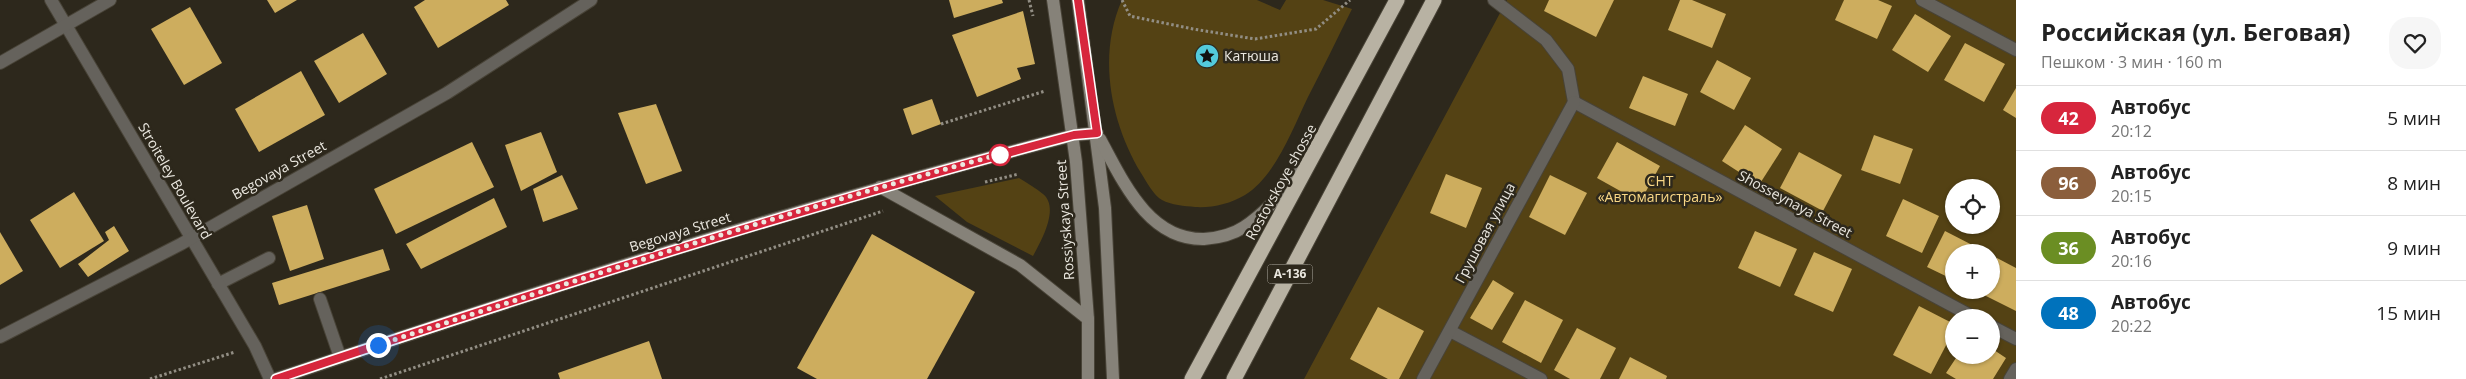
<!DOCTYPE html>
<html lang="ru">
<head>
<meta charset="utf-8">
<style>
	body { margin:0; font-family:"Open Sans",sans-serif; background:#f6f6f6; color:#222; height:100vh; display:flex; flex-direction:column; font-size:19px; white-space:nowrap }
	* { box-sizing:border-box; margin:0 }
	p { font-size:16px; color:#767676 }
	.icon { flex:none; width:28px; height:28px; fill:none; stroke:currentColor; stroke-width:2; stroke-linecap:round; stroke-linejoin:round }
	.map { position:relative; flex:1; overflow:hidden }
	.details { display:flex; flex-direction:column; background:#fff; width:450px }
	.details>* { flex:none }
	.badge { padding:0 10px; border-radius:16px; font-size:18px; line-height:32px }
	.fabs { position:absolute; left:1945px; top:179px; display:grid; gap:10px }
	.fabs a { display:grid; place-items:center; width:55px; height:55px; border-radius:50%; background:#fff; box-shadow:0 1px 4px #0004; font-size:25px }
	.you { position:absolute; width:25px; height:25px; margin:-12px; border:4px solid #fff; border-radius:50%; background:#1a73e8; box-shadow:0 0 0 8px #1a73e833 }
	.map>.badge { position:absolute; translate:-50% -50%; box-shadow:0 0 0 2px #fff }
	.round { display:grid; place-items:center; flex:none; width:52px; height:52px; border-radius:20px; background:#f6f6f6 }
	.overview { display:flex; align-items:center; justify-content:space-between; height:85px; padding:0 25px }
	h1 { font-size:24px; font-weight:700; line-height:38px }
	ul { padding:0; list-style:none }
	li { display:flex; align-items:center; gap:15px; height:65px; padding:0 25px; border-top:1px solid #e0e0e0 }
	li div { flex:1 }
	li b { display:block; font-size:19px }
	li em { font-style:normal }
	li .badge { min-width:55px; font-weight:700; text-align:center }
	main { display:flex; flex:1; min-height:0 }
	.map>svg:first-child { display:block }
	.green { fill:#544214; fill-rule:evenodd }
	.building { fill:#cdad5e }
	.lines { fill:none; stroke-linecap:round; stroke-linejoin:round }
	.lane-casing { stroke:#484337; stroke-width:14 }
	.street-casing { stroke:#484337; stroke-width:14 }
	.secondary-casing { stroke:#484337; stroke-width:14 }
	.highway-casing { stroke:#484337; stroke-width:17 }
	.path { stroke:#928e84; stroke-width:3; stroke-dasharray:2.5 2.5; stroke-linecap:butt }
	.lane { stroke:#65625c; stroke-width:12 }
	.street { stroke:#65625c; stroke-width:12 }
	.secondary { stroke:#868279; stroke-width:12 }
	.highway { stroke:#b8b2a3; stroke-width:15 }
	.line-casing { stroke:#fff; stroke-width:11 }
	.line { stroke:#d7263d; stroke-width:8 }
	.walk { stroke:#ebe8e0; stroke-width:5; stroke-dasharray:0 9 }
	.stop-dot { fill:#fff; stroke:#d7263d; stroke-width:2.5 }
	.labels { text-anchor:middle; stroke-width:5; stroke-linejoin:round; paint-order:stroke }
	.shield { fill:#2d281c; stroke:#b2aea5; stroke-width:1 }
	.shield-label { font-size:12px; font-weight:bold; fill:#ebe8e0 }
	.poi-label { font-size:14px; fill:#ebe8e0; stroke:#2d281c; text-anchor:start }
	.street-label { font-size:14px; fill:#ebe8e0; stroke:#2d281c }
	.park-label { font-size:14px; fill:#fad886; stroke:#2d281c }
</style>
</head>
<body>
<main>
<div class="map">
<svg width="2016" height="379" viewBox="0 0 2016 379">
	<rect width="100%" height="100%" fill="#2d281c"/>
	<g class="green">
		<path d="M1122 0H1257L1280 10 1286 0H1323L1352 9C1337 39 1323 68 1308 97 1293 128 1275 177 1245 195 1230 204 1212 208 1195 207 1185 206 1171 205 1162 200 1154 196 1146 181 1141 173 1111 123 1097 56 1122 0Z"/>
		<path d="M1507 0H2016V379H1304ZM1954 188H1991V225H1954ZM1954 252H1991V290H1954ZM1954 318H1991V355H1954Z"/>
		<path d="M1019 178C1027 183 1036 188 1043 194 1060 208 1041 241 1033 256L967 222 935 196Z"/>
	</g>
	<g class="building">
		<path d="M267 0H297L275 13Z"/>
		<path d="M425 0H506L509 5 438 48 414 7Z"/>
		<path d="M949 0H1002L1003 3 954 18Z"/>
		<path d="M1549 0H1614L1596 37 1544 11Z"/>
		<path d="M1680 0H1692L1726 14 1712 48 1668 30Z"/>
		<path d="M1844 0H1878L1892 6 1877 39 1835 20Z"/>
		<path d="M190 7 222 63 184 85 151 29Z"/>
		<path d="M1023 11 1035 64 1017 68 1021 79 977 97 952 35Z"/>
		<path d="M1915 14 1951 36 1928 72 1892 50Z"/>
		<path d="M363 33 387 74 339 103 314 61Z"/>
		<path d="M1965 43 2005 64 1984 102 1944 80Z"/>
		<path d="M1717 60 1751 78 1734 110 1700 92Z"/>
		<path d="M301 71 325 115 259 152 235 109Z"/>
		<path d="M1643 76 1688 94 1675 126 1629 108Z"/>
		<path d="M2016 88V118L2003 110Z"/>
		<path d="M932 99 941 124 912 135 903 109Z"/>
		<path d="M656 104 682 171 646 184 618 113Z"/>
		<path d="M1745 125 1782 149 1759 185 1722 161Z"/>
		<path d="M541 132 557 172 521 191 505 145Z"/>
		<path d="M1874 135 1913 149 1900 184 1861 170Z"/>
		<path d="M472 142 494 187 396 234 374 189Z"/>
		<path d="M1617 142 1660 166 1640 202 1597 178Z"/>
		<path d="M1799 152 1842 175 1823 211 1780 188Z"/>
		<path d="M1446 174 1482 188 1466 228 1430 213Z"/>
		<path d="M562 175 578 209 543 222 533 189Z"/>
		<path d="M1550 175 1587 193 1565 235 1529 217Z"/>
		<path d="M74 192 104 241 60 268 30 220Z"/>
		<path d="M494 198 507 227 421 269 406 244Z"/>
		<path d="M1903 199 1939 216 1922 253 1886 236Z"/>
		<path d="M307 205 324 259 290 271 272 216Z"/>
		<path d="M114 226 129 251 88 277 78 264 109 240 105 232Z"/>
		<path d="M1755 231 1797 249 1780 287 1738 268Z"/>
		<path d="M1945 231 1980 249 1978 252H1954V280L1927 267Z"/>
		<path d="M0 232 23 271 0 285Z"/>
		<path d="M872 234 975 292 927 379H817L797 368Z"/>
		<path d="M383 249 390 270 279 305 272 283Z"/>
		<path d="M1814 252 1852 269 1833 312 1794 295Z"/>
		<path d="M1997 258 2016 268V311L1980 293 1981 290H1991V270Z"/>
		<path d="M1493 280 1514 293 1492 330 1470 318Z"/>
		<path d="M1525 300 1563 320 1541 363 1502 342Z"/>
		<path d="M1919 306 1954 324V330L1931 374 1893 355Z"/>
		<path d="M1378 307 1424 331 1399 379H1388L1350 359Z"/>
		<path d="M1577 328 1616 348 1600 379H1570L1554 370Z"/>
		<path d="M649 341 662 379H560L558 373Z"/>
		<path d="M1991 348 2006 358 1993 379H1956L1946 373 1958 355H1991Z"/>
		<path d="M1630 357 1667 376 1666 379H1619Z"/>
	</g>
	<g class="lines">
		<g class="lane-casing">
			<g id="lane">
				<path d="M218 284 269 258"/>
				<path d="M320 299 340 357"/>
			</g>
		</g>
		<g class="street-casing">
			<g id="street">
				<path d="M51 0 255 346 270 379"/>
				<path d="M1494 0 1546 40 1568 69 1574 102"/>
				<path d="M1922 0 2016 50"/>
				<path d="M0 63 110 0"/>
				<path d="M1574 102 1975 318"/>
				<path d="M1991 326 2016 339"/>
				<path d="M1450 331 1541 379"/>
				<path d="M0 337 181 244 447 93 591 0"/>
				<path d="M1423 379 1574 102"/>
				<path d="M2010 379 2016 369"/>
			</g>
		</g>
		<g class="secondary-casing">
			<g id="secondary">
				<path d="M1053 0 1076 162 1088 319V379"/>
				<path d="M1078 0 1105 208 1113 379"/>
				<path d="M1100 139C1123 181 1148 240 1204 239 1218 238 1232 235 1244 227 1267 212 1283 191 1300 171"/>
				<path d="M880 187 1020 265 1088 319"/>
				<path d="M276 379C540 290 804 205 1074 135L1097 133"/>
			</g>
		</g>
		<g class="highway-casing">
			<g id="highway">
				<path d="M1192 379 1397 0"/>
				<path d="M1234 379 1434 0"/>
			</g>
		</g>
		<g class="path">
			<path d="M1029 0 1033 16"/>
			<path d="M1122 0 1130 16 1193 29 1255 39 1316 29 1350 0"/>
			<path d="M941 124 1045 91"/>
			<path d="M985 182 1019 174"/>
			<path d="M150 379 235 352"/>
			<path d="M380 379 883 211"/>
		</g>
		<use href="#lane" class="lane"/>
		<use href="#street" class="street"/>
		<use href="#secondary" class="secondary"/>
		<use href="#highway" class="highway"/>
	</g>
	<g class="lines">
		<g class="line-casing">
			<path id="line" d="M276 379C540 290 805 206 1074 135L1097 133 1078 0"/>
		</g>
		<use href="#line" class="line"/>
		<path class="walk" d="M378 345C586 277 794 209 1005 153L1000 155"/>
	</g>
	<defs>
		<g id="sight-disc" transform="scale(1.25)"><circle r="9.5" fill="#53cadc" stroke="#2d281c"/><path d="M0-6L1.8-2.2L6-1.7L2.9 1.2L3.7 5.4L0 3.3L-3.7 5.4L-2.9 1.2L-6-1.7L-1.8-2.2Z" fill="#111"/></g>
	</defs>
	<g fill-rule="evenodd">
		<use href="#sight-disc" x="1207" y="56"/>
	</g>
	<circle class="stop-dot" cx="1000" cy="155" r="10"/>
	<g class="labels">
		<rect class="shield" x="1267.5" y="264.5" width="45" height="19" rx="4"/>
		<g class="shield-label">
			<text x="1290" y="278">А-136</text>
		</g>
		<g class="poi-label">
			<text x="1224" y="61">Катюша</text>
		</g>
		<g class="street-label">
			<text transform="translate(279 170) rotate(-29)" y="5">Begovaya Street</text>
			<text transform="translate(175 181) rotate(60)" y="5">Stroiteley Boulevard</text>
			<text transform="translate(1281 182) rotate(-61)" y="5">Rostovskoye shosse</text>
			<text transform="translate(1795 204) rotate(28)" y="5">Shosseynaya Street</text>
			<text transform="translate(1065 220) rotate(-94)" y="5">Rossiyskaya Street</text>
			<text transform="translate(680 232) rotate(-17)" y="5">Begovaya Street</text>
			<text transform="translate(1485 233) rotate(-62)" y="5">Грушовая улица</text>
		</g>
		<g class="park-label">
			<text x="1660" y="186">СНТ<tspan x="1660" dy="16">«Автомагистраль»</tspan></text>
		</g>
	</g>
</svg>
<div class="fabs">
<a><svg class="icon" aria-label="locate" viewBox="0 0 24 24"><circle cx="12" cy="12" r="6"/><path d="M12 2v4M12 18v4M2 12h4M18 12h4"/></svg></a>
<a>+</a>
<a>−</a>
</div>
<div class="you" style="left:378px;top:345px"></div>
</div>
<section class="details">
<div class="overview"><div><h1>Российская (ул. Беговая)</h1><p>Пешком · 3 мин · 160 m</p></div><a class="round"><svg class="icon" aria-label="heart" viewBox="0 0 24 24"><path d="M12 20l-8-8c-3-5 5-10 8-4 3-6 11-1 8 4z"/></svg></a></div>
<ul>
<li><span class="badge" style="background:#d7263d;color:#fff">42</span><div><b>Автобус</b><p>20:12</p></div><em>5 мин</em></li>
<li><span class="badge" style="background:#8b5e3c;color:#fff">96</span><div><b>Автобус</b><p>20:15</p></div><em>8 мин</em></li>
<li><span class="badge" style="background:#6b8e23;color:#fff">36</span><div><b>Автобус</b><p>20:16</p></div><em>9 мин</em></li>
<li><span class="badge" style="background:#0072bc;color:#fff">48</span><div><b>Автобус</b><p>20:22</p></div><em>15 мин</em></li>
</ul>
</section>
</main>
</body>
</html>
